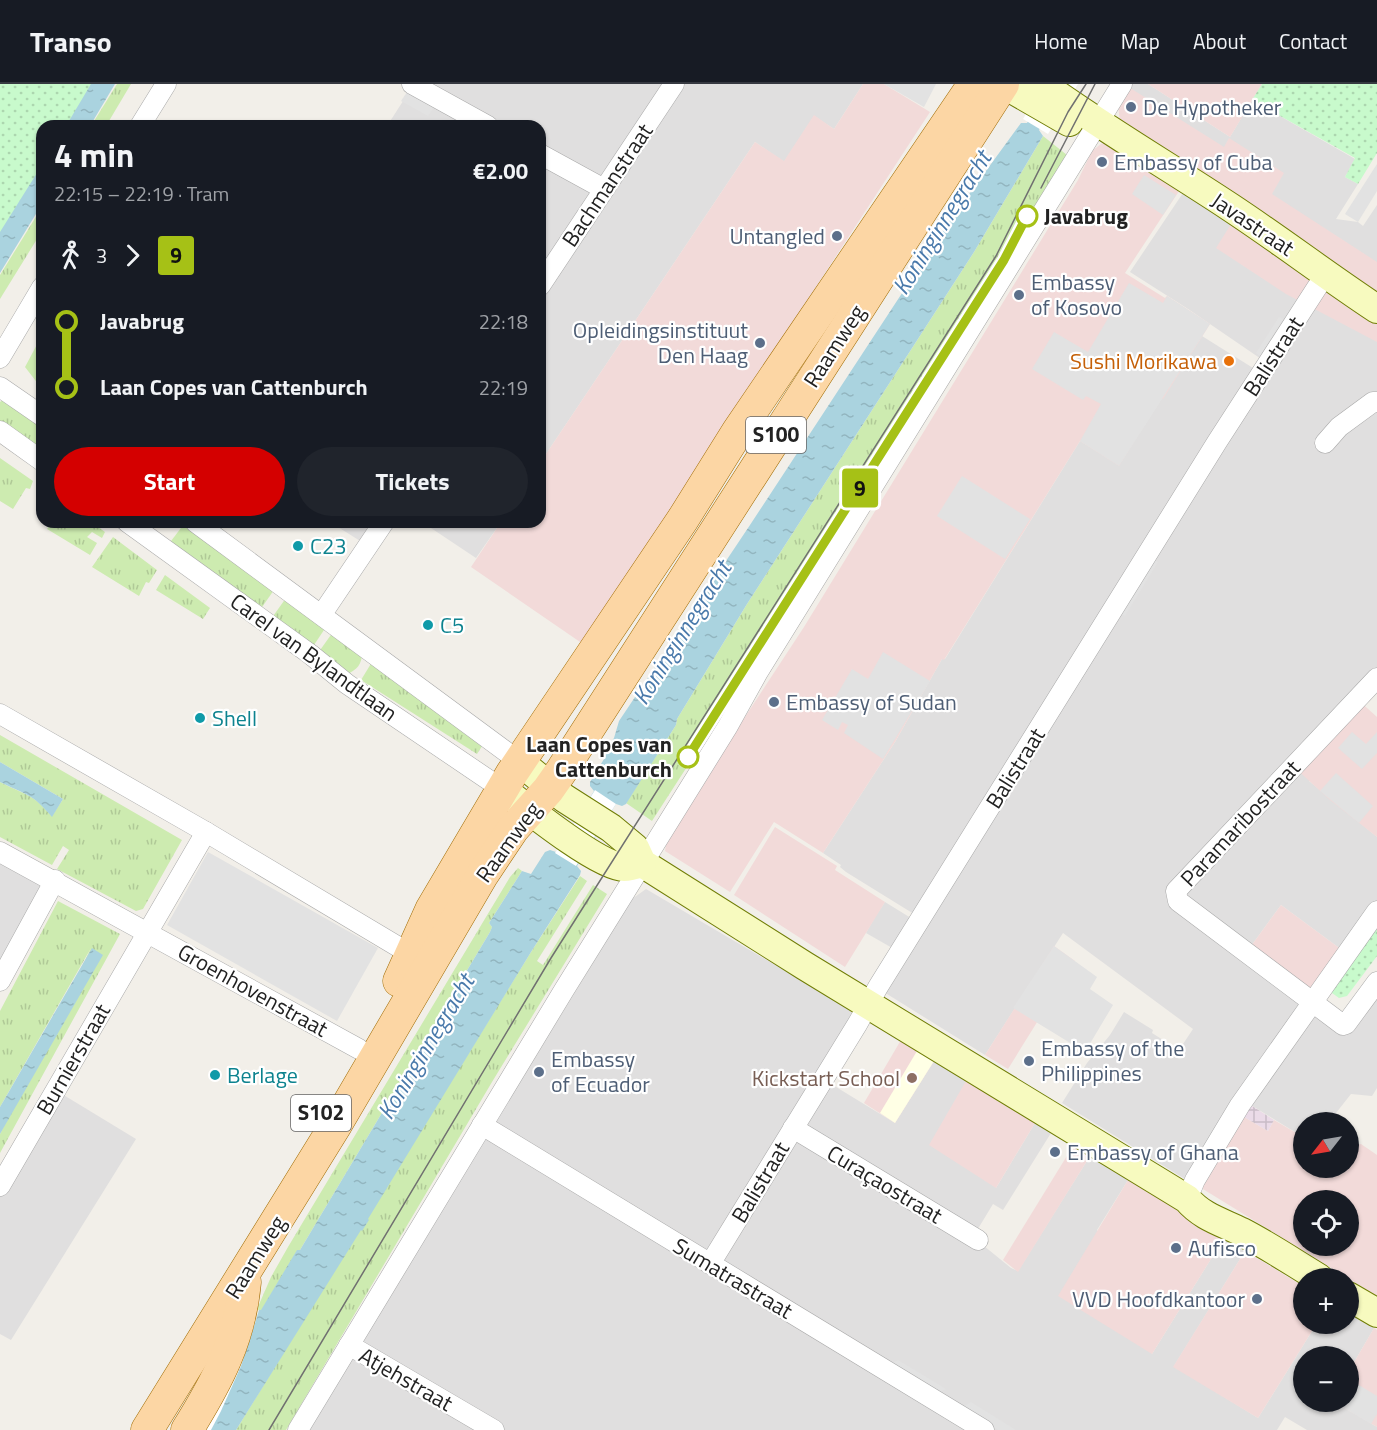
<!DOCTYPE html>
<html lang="en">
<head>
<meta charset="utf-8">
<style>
	body { margin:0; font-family:"Titillium Web",sans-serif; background:#20242c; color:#f1f3f6; height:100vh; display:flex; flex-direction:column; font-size:22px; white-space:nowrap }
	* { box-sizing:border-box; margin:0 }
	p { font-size:20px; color:#9ea1a6 }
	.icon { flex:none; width:33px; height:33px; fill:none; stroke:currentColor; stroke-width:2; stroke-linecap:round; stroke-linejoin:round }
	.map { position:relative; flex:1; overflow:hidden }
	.details { position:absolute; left:36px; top:36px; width:510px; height:408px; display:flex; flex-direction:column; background:#171b24; border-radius:18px; box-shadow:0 2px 4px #0004 }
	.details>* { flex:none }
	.badge { padding:0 12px; border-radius:4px; font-size:21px; line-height:39px }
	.needle { width:39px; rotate:239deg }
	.controls { position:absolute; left:1293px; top:1028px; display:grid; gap:12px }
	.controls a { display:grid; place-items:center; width:66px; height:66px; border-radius:50%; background:#171b24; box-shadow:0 2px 4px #0004; font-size:30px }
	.map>.badge { position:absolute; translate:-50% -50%; box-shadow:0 0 0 3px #fff }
	.legs { display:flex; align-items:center; gap:9px; height:66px; padding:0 18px; font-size:20px }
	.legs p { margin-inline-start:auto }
	.headline { display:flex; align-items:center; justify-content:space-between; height:102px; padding:0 18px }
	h1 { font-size:33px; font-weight:700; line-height:45px }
	.primary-button { display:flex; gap:12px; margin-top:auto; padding:12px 18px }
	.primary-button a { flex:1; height:69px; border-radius:36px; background:#d40000; color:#fff; font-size:24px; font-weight:700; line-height:69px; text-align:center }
	.primary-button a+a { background:#20242c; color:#f1f3f6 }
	ul { padding:0 18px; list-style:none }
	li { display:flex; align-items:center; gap:21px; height:66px; font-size:22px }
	li i { display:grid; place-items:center; width:9px; height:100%; margin:0 8px; background:currentColor }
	li i::after { content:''; width:15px; height:15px; margin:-8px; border:4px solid; border-radius:50%; background:#171b24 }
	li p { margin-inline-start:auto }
	li:first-child i { background:linear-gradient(#0000 50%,currentColor 0) }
	li:last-child i { background:linear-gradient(currentColor 50%,#0000 0) }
	header { display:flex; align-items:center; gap:36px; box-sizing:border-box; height:84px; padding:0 30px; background:#171b24; border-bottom:2px solid #363941 }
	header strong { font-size:28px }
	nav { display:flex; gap:33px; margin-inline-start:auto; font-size:21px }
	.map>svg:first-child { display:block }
	.residential { fill:#e0dfdf }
	.commercial { fill:#f2dad9; fill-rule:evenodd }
	.industrial { fill:url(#industrial-grid) }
	.education { fill:#ffffe5 }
	.grass { fill:url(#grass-tufts) }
	.park { fill:url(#park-dots) }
	.parking { fill:#e2e2e2 }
	.water { fill:url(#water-ripples) }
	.pier { fill:#fff }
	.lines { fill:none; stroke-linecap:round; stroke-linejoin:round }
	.street-casing { stroke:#a9a9a9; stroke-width:21 }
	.secondary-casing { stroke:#707d05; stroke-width:30 }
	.primary-casing { stroke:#a06b00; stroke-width:33 }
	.street { stroke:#fff; stroke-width:20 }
	.secondary { stroke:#f7fabf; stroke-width:28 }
	.primary { stroke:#fcd6a4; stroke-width:32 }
	.tram { stroke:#707070; stroke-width:1.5 }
	.line-1-casing { stroke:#fff; stroke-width:14 }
	.line-1 { stroke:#a6c116; stroke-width:9 }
	.service-dot { fill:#5c6f8a; stroke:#fff; stroke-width:2 }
	.stop-1-dot { fill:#fff; stroke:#a6c116; stroke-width:3 }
	.food-dot { fill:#e8710a; stroke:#fff; stroke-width:2 }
	.culture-dot { fill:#0f9aa8; stroke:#fff; stroke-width:2 }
	.education-dot { fill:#8d6e63; stroke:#fff; stroke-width:2 }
	.labels { text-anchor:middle; stroke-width:4.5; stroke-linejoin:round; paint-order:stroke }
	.shield { fill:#fff; stroke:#646464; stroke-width:1.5 }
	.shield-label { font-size:21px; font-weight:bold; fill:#222 }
	.service-label { font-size:22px; fill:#4e5e75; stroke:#fff; text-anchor:start }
	.street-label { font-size:22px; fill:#222; stroke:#fff }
	.stop-label { font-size:22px; font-weight:bold; fill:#222; stroke:#fff; text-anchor:start }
	.food-label { font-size:22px; fill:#c56008; stroke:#fff; text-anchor:end }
	.culture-label { font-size:22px; fill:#0d838f; stroke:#fff; text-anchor:start }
	.education-label { font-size:22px; fill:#785e54; stroke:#fff; text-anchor:end }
	.water-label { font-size:24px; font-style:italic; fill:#4a7aab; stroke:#fff }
</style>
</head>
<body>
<header>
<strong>Transo</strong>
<nav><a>Home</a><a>Map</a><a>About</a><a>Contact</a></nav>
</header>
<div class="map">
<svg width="1377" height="1346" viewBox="0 0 1377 1346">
	<defs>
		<pattern id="industrial-grid" width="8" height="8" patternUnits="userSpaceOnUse" patternTransform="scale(1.5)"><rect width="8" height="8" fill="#ebdbe8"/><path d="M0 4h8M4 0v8" fill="none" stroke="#c9bcc7"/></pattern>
		<pattern id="grass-tufts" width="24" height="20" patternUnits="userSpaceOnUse" patternTransform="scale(1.5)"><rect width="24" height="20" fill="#cdebb0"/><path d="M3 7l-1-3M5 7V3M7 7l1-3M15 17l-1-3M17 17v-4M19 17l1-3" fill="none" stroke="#b0c997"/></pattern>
		<pattern id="park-dots" width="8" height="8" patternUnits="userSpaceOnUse" patternTransform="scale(1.5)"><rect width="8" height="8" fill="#c8facc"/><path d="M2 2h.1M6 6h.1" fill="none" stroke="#acd6af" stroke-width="1.8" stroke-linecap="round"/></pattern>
		<pattern id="water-ripples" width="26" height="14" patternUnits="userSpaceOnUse" patternTransform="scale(1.5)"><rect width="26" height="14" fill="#aad3df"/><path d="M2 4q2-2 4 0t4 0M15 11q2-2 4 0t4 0" fill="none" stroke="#92b5bf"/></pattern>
	</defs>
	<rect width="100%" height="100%" fill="#f2efe9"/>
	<g class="residential">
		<path d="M414 0H863L834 45 814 32 784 78 755 58 540 379V42H387Z"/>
		<path d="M1128 0H1148L1230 53 1252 16 1355 75 1345 93 1358 100 1336 135 1358 138 1363 142 1377 121V603L1309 697 1377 753V826L1346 869 1281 821 1246 869 1343 941 1377 899V1004L1372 1012 1351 1010 1336 1029 1344 1036 1337 1038H1304L1303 1053 1246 1018 1193 1100 1062 1019 1087 979 1110 951 1124 928 1153 946 1152 949 1179 966 1193 945 1063 849 985 971 879 905 901 869 866 849 875 833 885 818 919 839 922 835 846 788 840 783 841 781 823 769 895 658 942 575H945L1080 357 1119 381 1202 252 1261 289 1267 279 1188 225 1130 188 1191 97 1144 67Z"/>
		<path d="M330 438H380L365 460Z"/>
		<path d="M422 438H501L476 474Z"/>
		<path d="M0 770 47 800 0 894Z"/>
		<path d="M646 805 862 932 823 995 895 1039 934 977 966 997 996 1104 1035 1039 1051 1049 1003 1126 993 1120 973 1153 1011 1184 1018 1187 1090 1072 1128 1096 1097 1146 1152 1270 1224 1154 1245 1167 1174 1282 1258 1334 1317 1239H1348L1349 1229 1374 1244 1349 1287 1348 1272H1304V1317H1333L1377 1343V1346H1307L1285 1333 1277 1346H307L632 815Z"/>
		<path d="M57 1007 136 1055 11 1256 0 1250V1106Z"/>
	</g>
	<g class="commercial">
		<path d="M863 0H884L930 28 583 560 471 483 501 438H540V379L755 58 784 77 814 31 834 45Z"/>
		<path d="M1148 0H1262L1230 53Z"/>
		<path d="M1127 2 1224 63 1229 54 1284 89 1272 110 1377 178V258L1286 210 1216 164 1238 129 1187 95 1125 189 1165 214 1167 212 1210 240 1163 315 1161 314 1119 382 1080 357 944 576 942 575 895 658 823 769 774 738 730 808 665 767 667 755 674 741 804 543 1078 96 1092 67 1101 60 1121 53 1118 17Z"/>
		<path d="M1357 615 1377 633V753L1330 716 1293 682Z"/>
		<path d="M775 743 837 782 835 786 885 818 845 883 734 811Z"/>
		<path d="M1281 821 1346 869 1311 918 1246 869Z"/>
		<path d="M1054 862 1075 877 1008 985 985 971Z"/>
		<path d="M901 956 934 977 895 1039 864 1019Z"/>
		<path d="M966 997 1035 1039 996 1104 929 1061Z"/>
		<path d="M1239 1030 1268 1047 1274 1036 1303 1053 1304 1083H1348L1349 1062 1361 1060 1377 1071V1212L1198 1102ZM1304 1116H1348V1161H1304Z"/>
		<path d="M1073 1062 1090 1072 1018 1188 1003 1176Z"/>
		<path d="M1128 1096 1224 1154 1152 1270 1058 1212Z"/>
		<path d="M1245 1167 1303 1202 1304 1239H1317L1258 1334 1173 1283Z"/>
		<path d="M1374 1244 1377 1246V1343L1333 1317H1348L1349 1287Z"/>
	</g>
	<path class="industrial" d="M1246 1018 1274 1036 1268 1047 1239 1030Z"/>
	<path class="education" d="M917 967 934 977 895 1039 880 1029Z"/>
	<g class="grass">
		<path d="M117 0H131L106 42H91Z"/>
		<path d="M1043 52 1067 71 774 548 652 737 626 719 676 641 677 635 747 520 974 168Z"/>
		<path d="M42 123V147L0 215V191Z"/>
		<path d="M42 251V305L25 283Z"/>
		<path d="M8 312 42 337V370L0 340V318Z"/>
		<path d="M0 374 33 397 30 405 26 404 13 425 0 417Z"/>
		<path d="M52 438 64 444 68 440 66 438H91L105 448 102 454 92 448 87 453 97 459 90 471 47 445Z"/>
		<path d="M184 440 274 506 260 526 168 461Z"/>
		<path d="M113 453 157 486 149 499 146 498 139 512 92 483Z"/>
		<path d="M165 491 210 524 203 535 156 506Z"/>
		<path d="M286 514 326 543 312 564 271 535Z"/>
		<path d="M333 548 362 569C362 580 357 586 347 590L318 569Z"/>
		<path d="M372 578 484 659 477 670 361 596Z"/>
		<path d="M0 651 182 756 143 825 136 827 57 785 69 766 63 762 52 781 0 753V698C25 711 32 709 52 732L63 715 0 678Z"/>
		<path d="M518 784 522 787 489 839 492 843 490 848 300 1166 297 1167 261 1227 257 1225 271 1193 288 1163 510 793Z"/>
		<path d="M580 792 587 797 537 877 543 881 593 801 607 810 492 998 286 1346H236L531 868Z"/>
		<path d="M58 817 120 850 0 1069V1050L91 864 0 1023V927Z"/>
	</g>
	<g class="park">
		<path d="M0 0H101L76 42H42V97L0 165Z"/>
		<path d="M1262 0H1377V69L1358 100 1345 93 1355 74 1252 16Z"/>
		<path d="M1377 840V872L1347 912 1339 914 1332 909V899Z"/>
	</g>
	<g class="parking">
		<path d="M884 0H936L924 23Z"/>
		<path d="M407 8 434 23 428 32 401 17Z"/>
		<path d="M1377 80V107L1358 138 1345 130Z"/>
		<path d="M1144 91 1176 111 1163 131 1132 110Z"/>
		<path d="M1129 199 1163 219 1167 212 1210 240 1119 382 1080 357 1101 320 1086 312 1083 316 1032 285 1054 248 1088 268Z"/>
		<path d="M1279 233 1283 235 1260 272 1256 269Z"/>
		<path d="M962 392 1030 435 1005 475 937 432Z"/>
		<path d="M1154 476 1158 478 1125 532 1121 530Z"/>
		<path d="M883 568 930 597 883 675 844 649 848 641 842 638 838 646 822 636 852 585 868 595Z"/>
		<path d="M1352 648 1366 660 1377 648V669L1362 685 1338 664Z"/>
		<path d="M1336 689 1373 722 1359 739 1320 707Z"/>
		<path d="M208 768 378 864 337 937 167 841Z"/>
		<path d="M1054 862 1097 893 1090 905 1113 921 1085 968 1013 924Z"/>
		<path d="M898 1276 946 1305 935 1310 888 1281Z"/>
		<path d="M1349 1295 1377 1312V1330L1371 1340 1333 1317H1348Z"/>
		<path d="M971 1318 1016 1346H998L961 1324Z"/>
	</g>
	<g class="water">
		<path d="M91 0H115L90 42H66Z"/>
		<path d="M1050 0H1067L1039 46 1043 52 974 168 747 520 677 635 676 641 626 720 622 722 616 720 577 782 581 787 580 791 531 868 368 1135 369 1136 362 1147 361 1146 236 1346H197L256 1236 259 1226H261L297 1166H300L490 848 492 843 489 839 522 787 531 790 545 768 550 766 556 768 594 707 590 702V698L604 675 602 673 614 654 619 637 750 441 948 139 1021 39H1027Z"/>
		<path d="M42 81V120L0 189V148Z"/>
		<path d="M0 678 63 715 52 733C32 709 26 711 0 698Z"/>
		<path d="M92 864 103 871 0 1050V1023Z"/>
	</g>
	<g class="pier">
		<path d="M1044 0H1078L1048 50 1023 35Z"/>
		<path d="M595 706 616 720 576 782 555 769Z"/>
		<path d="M256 1236 241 1282 221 1327 211 1346H200Z"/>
	</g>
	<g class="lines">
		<g class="street-casing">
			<g id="street">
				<path d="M412 0 488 42"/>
				<path d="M140 42 166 0"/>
				<path d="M540 70 604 105"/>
				<path d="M540 202 674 0"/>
				<path d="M0 274 42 203"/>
				<path d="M0 303 42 332"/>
				<path d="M0 347 42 377"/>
				<path d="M1325 359 1339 343 1373 318H1377"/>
				<path d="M127 438 310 570 347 600 502 705"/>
				<path d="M195 438 520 678"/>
				<path d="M322 530 384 438"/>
				<path d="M1377 594 1176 807 1178 817 1343 941 1346 940 1377 898"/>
				<path d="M0 630 206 748 412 871"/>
				<path d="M0 768 359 965"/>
				<path d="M0 897 55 796"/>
				<path d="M482 1041 984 1346"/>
				<path d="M793 1044 978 1156"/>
				<path d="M0 1102 206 748"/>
				<path d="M1187 1115 1195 1096 1240 1021 1377 827"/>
				<path d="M710 1180 858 939 878 903 1217 358 1325 191"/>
				<path d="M349 1261 494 1346"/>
				<path d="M298 1346 564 906 728 642 758 588 1122 0"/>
			</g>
		</g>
		<g class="secondary-casing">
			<g id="secondary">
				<path d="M1003 0 1069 38"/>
				<path d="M1042 0C1103 44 1168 82 1230 123 1280 156 1327 192 1377 225"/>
				<path d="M520 678 564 714 611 744 635 764 642 779 805 882 1187 1115C1202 1133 1222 1138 1242 1148 1269 1162 1294 1179 1319 1194"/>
				<path d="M502 705C524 722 599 783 624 783 629 783 636 781 642 779"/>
				<path d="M1348 1212 1377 1229"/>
			</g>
		</g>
		<g class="primary-casing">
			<g id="primary">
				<path d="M399 897 431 826 512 689 683 435 738 347 974 0"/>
				<path d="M147 1346 337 1039 483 790 513 745 548 706 562 686 1003 0"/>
				<path d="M187 1346C217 1298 240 1255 245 1198"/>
			</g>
		</g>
		<use href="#street" class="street"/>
		<use href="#secondary" class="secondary"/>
		<use href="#primary" class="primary"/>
		<g class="tram">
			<path d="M1041 104 1095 0"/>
			<path d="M1007 170 1028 131"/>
			<path d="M269 1346 551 874 996 172 1068 28 1086 0"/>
		</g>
	</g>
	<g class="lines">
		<g class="line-1-casing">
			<path id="line-1" d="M688 673 1004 176 1027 132"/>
		</g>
		<use href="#line-1" class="line-1"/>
	</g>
	<g class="service-dot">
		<circle cx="1131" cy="23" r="6"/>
		<circle cx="1102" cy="78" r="6"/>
		<circle cx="837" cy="152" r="6"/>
		<circle cx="1019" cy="211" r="6"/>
		<circle cx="760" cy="259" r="6"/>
		<circle cx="774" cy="618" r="6"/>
		<circle cx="1029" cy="977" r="6"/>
		<circle cx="539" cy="988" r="6"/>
		<circle cx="1055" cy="1068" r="6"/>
		<circle cx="1176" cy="1164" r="6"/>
		<circle cx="1257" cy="1215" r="6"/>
	</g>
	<g class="stop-1-dot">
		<circle cx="1027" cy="132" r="10"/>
		<circle cx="688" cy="673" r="10"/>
	</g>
	<circle class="food-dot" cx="1229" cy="277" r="6"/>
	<g class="culture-dot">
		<circle cx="298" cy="462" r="6"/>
		<circle cx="428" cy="541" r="6"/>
		<circle cx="200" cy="634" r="6"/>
		<circle cx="215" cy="991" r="6"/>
	</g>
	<circle class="education-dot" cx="912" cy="994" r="6"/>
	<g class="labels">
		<g class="shield">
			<rect x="746" y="333" width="60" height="36" rx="4.5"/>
			<rect x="291" y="1011" width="60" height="36" rx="4.5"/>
		</g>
		<g class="shield-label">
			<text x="776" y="358">S100</text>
			<text x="321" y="1036">S102</text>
		</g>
		<g class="service-label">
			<text x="1143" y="31">De Hypotheker</text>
			<text x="1114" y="86">Embassy of Cuba</text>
			<text x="825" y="160" text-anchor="end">Untangled</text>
			<text x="1031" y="206">Embassy<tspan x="1031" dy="25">of Kosovo</tspan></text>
			<text x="748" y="254" text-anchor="end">Opleidingsinstituut<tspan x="748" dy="25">Den Haag</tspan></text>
			<text x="786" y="626">Embassy of Sudan</text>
			<text x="1041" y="972">Embassy of the<tspan x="1041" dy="25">Philippines</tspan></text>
			<text x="551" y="983">Embassy<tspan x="551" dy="25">of Ecuador</tspan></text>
			<text x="1067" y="1076">Embassy of Ghana</text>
			<text x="1188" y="1172">Aufisco</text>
			<text x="1245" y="1223" text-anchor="end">VVD Hoofdkantoor</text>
		</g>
		<g class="street-label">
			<text transform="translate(607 101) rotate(-56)" y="8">Bachmanstraat</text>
			<text transform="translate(1253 140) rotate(34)" y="8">Javastraat</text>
			<text transform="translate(834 262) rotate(-57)" y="8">Raamweg</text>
			<text transform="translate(1273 272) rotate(-57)" y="8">Balistraat</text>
			<text transform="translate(314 573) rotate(36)" y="8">Carel van Bylandtlaan</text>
			<text transform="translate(1015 684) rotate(-58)" y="8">Balistraat</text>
			<text transform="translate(1240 739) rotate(-47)" y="8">Paramaribostraat</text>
			<text transform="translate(508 758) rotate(-54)" y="8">Raamweg</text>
			<text transform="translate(253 906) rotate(29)" y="8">Groenhovenstraat</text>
			<text transform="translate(73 975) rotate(-60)" y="8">Burnierstraat</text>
			<text transform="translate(760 1098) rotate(-59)" y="8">Balistraat</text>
			<text transform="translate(885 1100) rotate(31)" y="8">Curaçaostraat</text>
			<text transform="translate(255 1173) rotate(-58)" y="8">Raamweg</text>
			<text transform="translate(733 1194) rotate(31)" y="8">Sumatrastraat</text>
			<text transform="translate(406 1295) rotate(30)" y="8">Atjehstraat</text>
		</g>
		<g class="stop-label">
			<text x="1044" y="140">Javabrug</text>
			<text x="672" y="668" text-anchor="end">Laan Copes van<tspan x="672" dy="25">Cattenburch</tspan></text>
		</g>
		<g class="food-label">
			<text x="1217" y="285">Sushi Morikawa</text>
		</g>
		<g class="culture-label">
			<text x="310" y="470">C23</text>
			<text x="440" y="549">C5</text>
			<text x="212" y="642">Shell</text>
			<text x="227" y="999">Berlage</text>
		</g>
		<g class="education-label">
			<text x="900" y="1002">Kickstart School</text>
		</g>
		<g class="water-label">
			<text transform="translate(942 139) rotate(-58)" y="8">Koninginnegracht</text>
			<text transform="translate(682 549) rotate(-58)" y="8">Koninginnegracht</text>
			<text transform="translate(426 963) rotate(-59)" y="8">Koninginnegracht</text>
		</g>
	</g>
</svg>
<div class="controls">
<a><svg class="needle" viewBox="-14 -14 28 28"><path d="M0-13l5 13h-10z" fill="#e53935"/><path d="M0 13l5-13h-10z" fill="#9ea1a6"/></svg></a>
<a><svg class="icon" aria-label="locate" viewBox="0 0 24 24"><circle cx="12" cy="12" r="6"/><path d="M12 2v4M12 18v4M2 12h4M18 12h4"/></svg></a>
<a>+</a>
<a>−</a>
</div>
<b class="badge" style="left:860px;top:404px;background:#a6c116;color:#111">9</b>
<section class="details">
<div class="headline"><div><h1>4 min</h1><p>22:15 – 22:19 · Tram</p></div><b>€2.00</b></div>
<div class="legs"><svg class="icon" aria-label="walk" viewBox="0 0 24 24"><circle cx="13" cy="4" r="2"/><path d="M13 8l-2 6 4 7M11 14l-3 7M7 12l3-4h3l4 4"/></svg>3<svg class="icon" aria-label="forward" viewBox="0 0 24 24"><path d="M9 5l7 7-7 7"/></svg><b class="badge" style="background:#a6c116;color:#111">9</b></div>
<ul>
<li><i style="color:#a6c116"></i><b>Javabrug</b><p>22:18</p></li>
<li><i style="color:#a6c116"></i><b>Laan Copes van Cattenburch</b><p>22:19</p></li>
</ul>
<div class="primary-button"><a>Start</a><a>Tickets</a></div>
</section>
</div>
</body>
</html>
